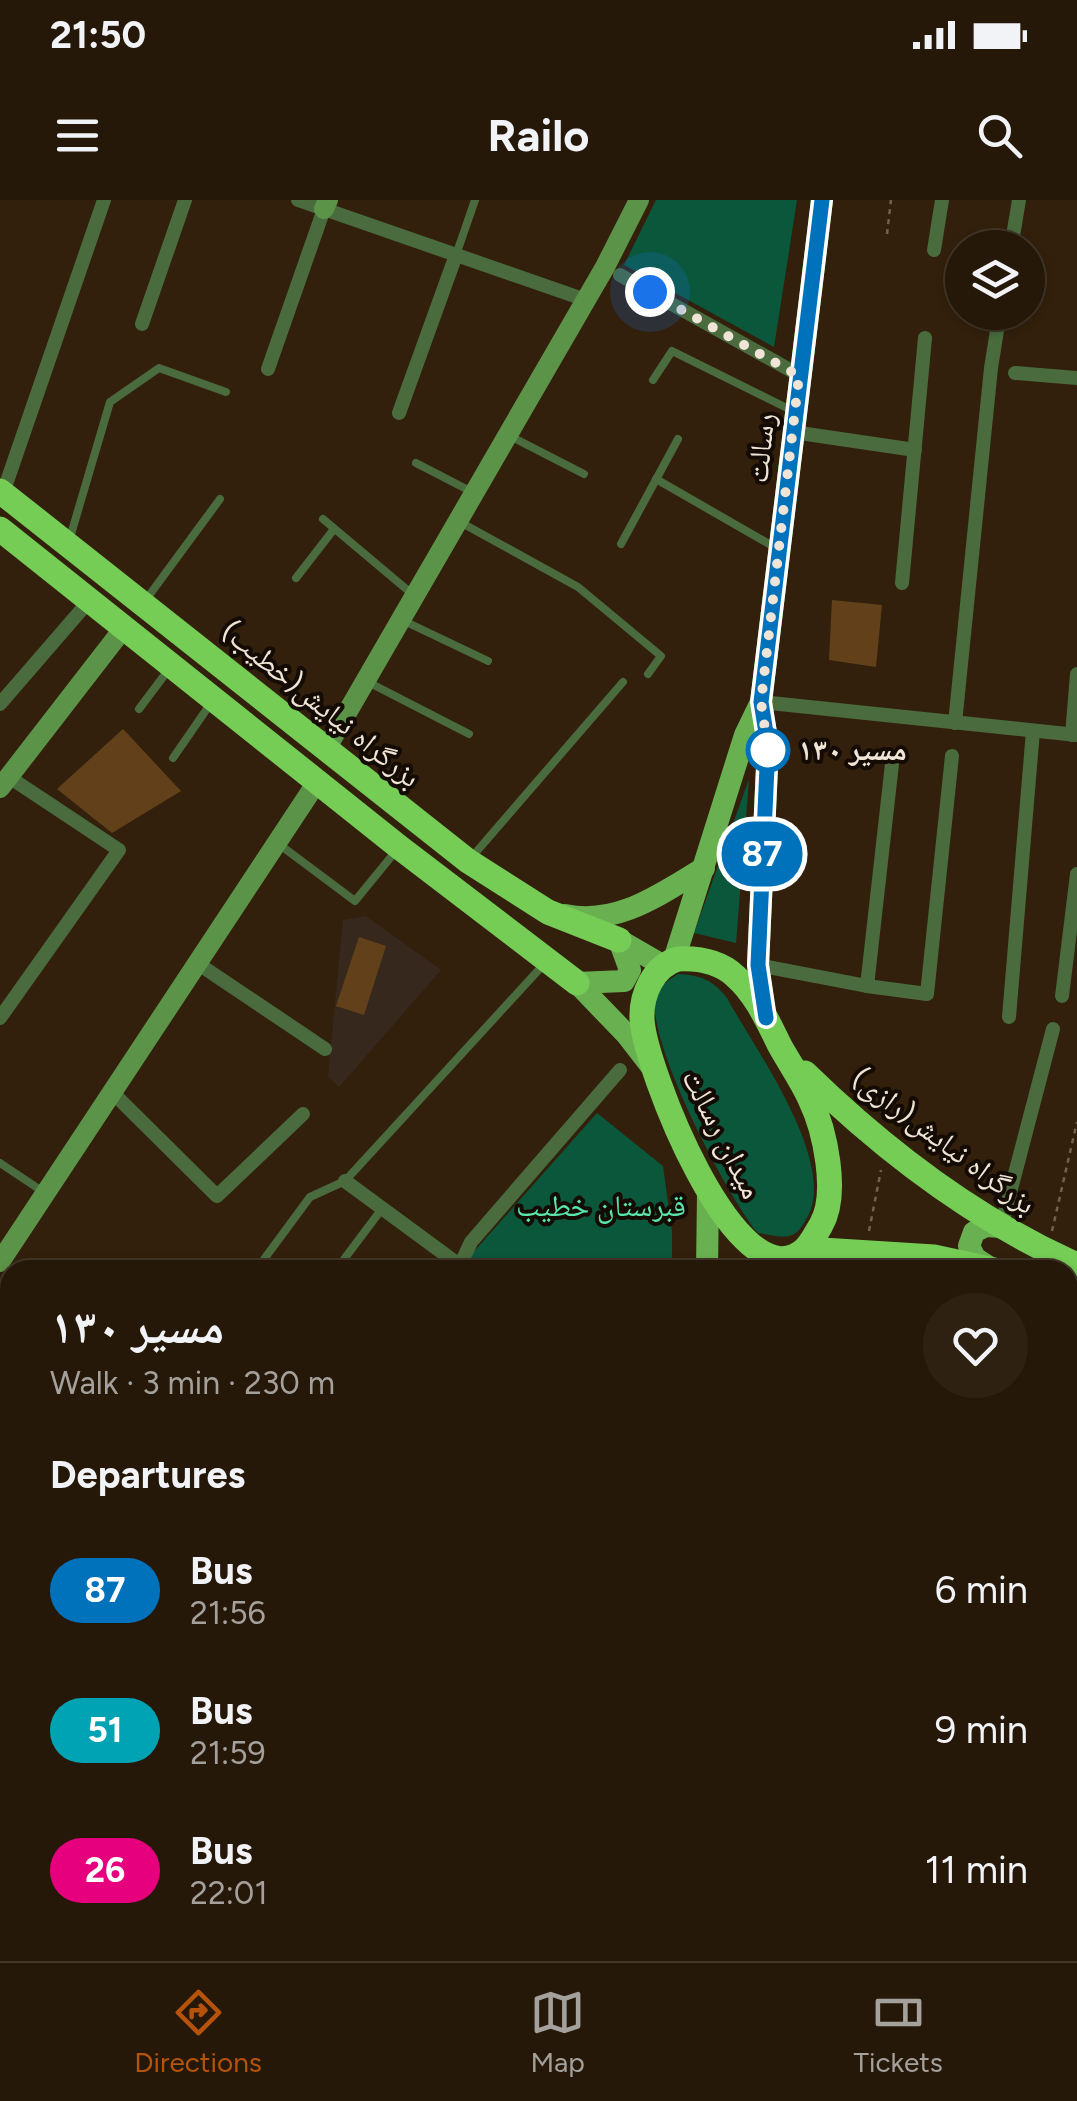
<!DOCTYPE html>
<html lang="en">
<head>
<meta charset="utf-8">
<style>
	body { margin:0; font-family:Figtree,"Noto Naskh Arabic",sans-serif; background:#2e2112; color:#f1f3f6; height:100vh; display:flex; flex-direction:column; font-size:38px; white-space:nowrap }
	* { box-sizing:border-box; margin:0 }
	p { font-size:32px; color:#a4a09c }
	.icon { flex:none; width:55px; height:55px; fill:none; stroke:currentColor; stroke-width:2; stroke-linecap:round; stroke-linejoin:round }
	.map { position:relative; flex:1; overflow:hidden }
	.details { position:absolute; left:0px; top:1060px; width:1078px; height:702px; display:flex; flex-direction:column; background:#261809; border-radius:30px 30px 0 0; box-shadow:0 2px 8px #0004,0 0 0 2px #42372a }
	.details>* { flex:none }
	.badge { padding:0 20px; border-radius:32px; font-size:35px; line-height:65px }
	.fabs { position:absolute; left:945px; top:30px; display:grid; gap:20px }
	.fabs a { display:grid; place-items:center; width:100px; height:100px; border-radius:50%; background:#261809; box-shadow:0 2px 8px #0004,0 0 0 2px #42372a; font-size:50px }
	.you { position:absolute; width:50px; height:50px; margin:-25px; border:8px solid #fff; border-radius:50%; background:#1a73e8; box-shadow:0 0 0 15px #1a73e833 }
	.map>.badge { position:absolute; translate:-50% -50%; box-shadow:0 0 0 5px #fff }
	h2 { padding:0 50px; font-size:38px; line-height:90px }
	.round { display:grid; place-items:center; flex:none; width:105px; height:105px; border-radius:52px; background:#2e2112 }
	.overview { display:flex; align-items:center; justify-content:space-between; height:170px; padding:0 50px }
	h1 { font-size:48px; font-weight:700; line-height:75px }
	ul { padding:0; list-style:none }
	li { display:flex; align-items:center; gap:30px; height:140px; padding:0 50px }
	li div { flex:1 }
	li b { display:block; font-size:38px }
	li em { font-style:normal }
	li .badge { min-width:110px; font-weight:700; text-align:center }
	.status { display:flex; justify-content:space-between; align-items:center; height:70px; padding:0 50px; background:#261809; direction:ltr }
	.status svg { height:28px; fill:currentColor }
	header { display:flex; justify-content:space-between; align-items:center; height:130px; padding:0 50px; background:#261809; font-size:45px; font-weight:700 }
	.tabs { display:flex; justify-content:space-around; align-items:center; height:140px; border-top:2px solid #42372a; background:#261809; font-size:28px; color:#a4a09c }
	.tabs a { display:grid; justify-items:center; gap:5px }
	.tabs .on { color:#b45309 }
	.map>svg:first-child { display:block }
	.education { fill:#37281d }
	.green { fill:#0b573c }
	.building { fill:#62411a }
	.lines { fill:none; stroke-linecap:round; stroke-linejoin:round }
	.path { stroke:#71614f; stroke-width:2.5; stroke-dasharray:5 5; stroke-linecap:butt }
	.lane { stroke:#496b3e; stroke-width:8 }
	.street { stroke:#496b3e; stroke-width:14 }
	.secondary { stroke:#5b9348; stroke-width:20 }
	.primary { stroke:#69b150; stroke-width:22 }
	.highway { stroke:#75cd56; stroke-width:25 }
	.line-casing { stroke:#fff; stroke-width:22 }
	.line { stroke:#0072bc; stroke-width:15 }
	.walk { stroke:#f0e4d7; stroke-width:10; stroke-dasharray:0 18 }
	.stop-dot { fill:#fff; stroke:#0072bc; stroke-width:5 }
	.labels { text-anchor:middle; stroke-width:8; stroke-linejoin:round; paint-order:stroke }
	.street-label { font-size:30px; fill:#f0e4d7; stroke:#140c04 }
	.stop-label { font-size:30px; font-weight:bold; fill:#f0e4d7; stroke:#140c04; text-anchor:start }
	.park-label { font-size:30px; fill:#59e6ac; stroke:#140c04 }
</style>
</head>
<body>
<div class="status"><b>21:50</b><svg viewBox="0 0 49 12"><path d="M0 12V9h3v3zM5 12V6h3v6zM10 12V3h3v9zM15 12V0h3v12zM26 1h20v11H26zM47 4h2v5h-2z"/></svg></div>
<header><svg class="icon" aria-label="menu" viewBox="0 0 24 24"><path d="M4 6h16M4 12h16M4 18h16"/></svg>Railo<svg class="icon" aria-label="search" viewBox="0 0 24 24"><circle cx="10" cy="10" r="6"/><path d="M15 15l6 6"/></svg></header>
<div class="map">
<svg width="1077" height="1761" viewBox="0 0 1077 1761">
	<rect width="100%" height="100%" fill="#32200c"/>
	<path class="education" d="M366 716 441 770 339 887 328 877 343 720Z"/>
	<g class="green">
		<path d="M656 0H797L774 147 624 65Z"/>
		<path d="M749 579 736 743 694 733Z"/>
		<path d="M678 774C700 775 713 780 727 798 754 848 842 967 805 1021 801 1028 797 1034 789 1036 779 1038 768 1034 758 1033 729 1000 643 836 656 795 660 785 669 780 678 774Z"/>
		<path d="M597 913 663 966 672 1032V1070H490L470 1056Z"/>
		<path d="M0 1634 10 1640V1752L94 1753 93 1761H0Z"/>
	</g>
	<g class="building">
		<path d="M832 400 882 405 876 467 829 460Z"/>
		<path d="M123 529 181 591 112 633 57 589Z"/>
		<path d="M359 737 386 746 364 815 336 806Z"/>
	</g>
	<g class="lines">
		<g class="path">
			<path d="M887 34 891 0"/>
			<path d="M869 1031 881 970"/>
			<path d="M1052 1031 1077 922"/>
			<path d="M1068 1181 1077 1168"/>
			<path d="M705 1761 709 1752"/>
		</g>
		<g class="lane">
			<path d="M456 55 475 0"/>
			<path d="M653 180 672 151 791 210"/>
			<path d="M508 235 584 274"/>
			<path d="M416 263 474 293"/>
			<path d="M656 279 776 348"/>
			<path d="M323 319 411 393"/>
			<path d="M460 322 578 387 661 456 648 474"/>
			<path d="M69 341 110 202 159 168 226 192"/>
			<path d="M621 344 678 239"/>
			<path d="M296 378 334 329"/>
			<path d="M145 401 220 299"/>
			<path d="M402 420 488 461"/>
			<path d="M366 481 469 534"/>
			<path d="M139 509 169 469"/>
			<path d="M173 558 211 503"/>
			<path d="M280 645 355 701 395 652"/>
			<path d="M471 658 623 482"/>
			<path d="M0 963 42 991"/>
			<path d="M256 1070 310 997 345 981 545 763"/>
			<path d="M336 1070 381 1010"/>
			<path d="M0 1099 10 1106"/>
			<path d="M0 1334 3 1329"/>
			<path d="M0 1601 10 1607"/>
		</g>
		<g class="street">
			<path d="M298 0 586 100"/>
			<path d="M1011 48 1019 0"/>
			<path d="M934 50 942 0"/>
			<path d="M620 75 799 175"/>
			<path d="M142 124 185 0"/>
			<path d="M268 169 324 9"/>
			<path d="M1015 173 1077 178"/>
			<path d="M399 213 456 55"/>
			<path d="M793 232 915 250"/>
			<path d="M3 293 104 0"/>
			<path d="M902 383 925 138"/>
			<path d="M761 502 1077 535"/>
			<path d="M0 504 89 401"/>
			<path d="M955 523 991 168 1000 112"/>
			<path d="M1072 535 1077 474"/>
			<path d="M197 763 325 849"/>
			<path d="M758 765 867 786 893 555"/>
			<path d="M867 786 927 794 952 556"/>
			<path d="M1062 796 1077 674"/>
			<path d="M1009 817 1033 531"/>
			<path d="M0 818 119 650 9 577"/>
			<path d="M112 892 217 996 303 914"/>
			<path d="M345 981 466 1070"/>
			<path d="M1001 1027 1053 829"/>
			<path d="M458 1070 471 1042 620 870"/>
			<path d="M1068 1288 1077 1295"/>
			<path d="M1068 1497 1077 1484"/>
			<path d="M1068 1702 1077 1689"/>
			<path d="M893 1761 898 1752"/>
			<path d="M1030 1761 1034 1752"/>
		</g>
		<g class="secondary">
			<path d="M324 9 328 0"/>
			<path d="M326 549 605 67 639 0"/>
			<path d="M0 588 123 429"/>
			<path d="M0 1062 317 582"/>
			<path d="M1068 1276 1077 1262"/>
			<path d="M1053 1752 1065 1761"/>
			<path d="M745 1761 749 1752"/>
		</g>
		<g class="primary">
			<path d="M565 715C618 726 660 694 704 668"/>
			<path d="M619 740 664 766"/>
			<path d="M674 760 745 535 761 502"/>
			<path d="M577 783 627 835 651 866"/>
			<path d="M577 783 624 781 630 770 619 740"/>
			<path d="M765 816 758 765 768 545 761 502 822 0"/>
			<path d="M992 1069 975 1058 969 1046 974 1032 986 1026 1001 1027"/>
			<path d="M707 1070 708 994"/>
			<path d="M612 1761 613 1752"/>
			<path d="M646 1761 648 1752"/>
		</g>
		<g class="highway">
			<path d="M0 291 468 661 548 712 619 740"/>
			<path d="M0 329 399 647 577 783"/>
			<path d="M678 759C699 758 719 761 735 776 756 794 768 822 780 846 790 864 802 881 810 899 825 930 839 994 821 1025 816 1033 811 1044 804 1050 737 1107 644 865 642 819 641 795 653 766 678 759Z"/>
			<path d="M805 873C884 950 976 1020 1077 1065"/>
			<path d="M806 1049 934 1057 994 1070"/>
			<path d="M1068 1101 1077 1104"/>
		</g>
	</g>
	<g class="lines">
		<g class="line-casing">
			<path id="line" d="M766 818 758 765 768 545 761 502 822 0"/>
		</g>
		<use href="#line" class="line"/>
		<path class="walk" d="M650 92 799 176 761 502 768 550"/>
	</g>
	<circle class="stop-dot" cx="768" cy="550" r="20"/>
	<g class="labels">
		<g class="street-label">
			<text transform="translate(761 248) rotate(-84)" y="10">رسالت</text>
			<text transform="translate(321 504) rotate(39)" y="10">بزرگراه نیایش(خطیب)</text>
			<text transform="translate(722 934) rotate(63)" y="10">میدان رسالت</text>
			<text transform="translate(944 941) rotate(37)" y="10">بزرگراه نیایش(رازی)</text>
		</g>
		<g class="stop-label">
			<text x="798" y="560">مسیر ۱۳۰</text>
		</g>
		<g class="park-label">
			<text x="601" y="1016">قبرستان خطیب</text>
		</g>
	</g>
</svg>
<div class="fabs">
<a><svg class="icon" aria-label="layers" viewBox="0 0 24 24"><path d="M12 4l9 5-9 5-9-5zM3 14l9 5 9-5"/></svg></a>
</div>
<div class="you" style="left:650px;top:92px"></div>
<b class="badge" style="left:762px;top:654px;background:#0072bc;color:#fff">87</b>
<section class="details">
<div class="overview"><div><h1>مسیر ۱۳۰</h1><p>Walk · 3 min · 230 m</p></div><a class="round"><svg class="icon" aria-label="heart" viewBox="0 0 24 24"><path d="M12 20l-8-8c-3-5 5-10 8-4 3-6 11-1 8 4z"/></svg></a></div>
<h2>Departures</h2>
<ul>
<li><span class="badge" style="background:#0072bc;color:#fff">87</span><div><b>Bus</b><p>21:56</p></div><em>6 min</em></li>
<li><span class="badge" style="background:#00a3b4;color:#fff">51</span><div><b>Bus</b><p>21:59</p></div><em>9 min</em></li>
<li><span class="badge" style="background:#e6007e;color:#fff">26</span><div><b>Bus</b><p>22:01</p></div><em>11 min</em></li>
</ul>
</section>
</div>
<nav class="tabs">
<a class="on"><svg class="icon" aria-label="directions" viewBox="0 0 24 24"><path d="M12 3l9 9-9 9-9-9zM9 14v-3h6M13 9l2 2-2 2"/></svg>Directions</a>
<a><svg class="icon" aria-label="map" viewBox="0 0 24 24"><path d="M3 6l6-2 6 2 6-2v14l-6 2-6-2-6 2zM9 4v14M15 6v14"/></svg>Map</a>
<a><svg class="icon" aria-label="tickets" viewBox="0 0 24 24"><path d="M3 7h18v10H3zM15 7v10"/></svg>Tickets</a>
</nav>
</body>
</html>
